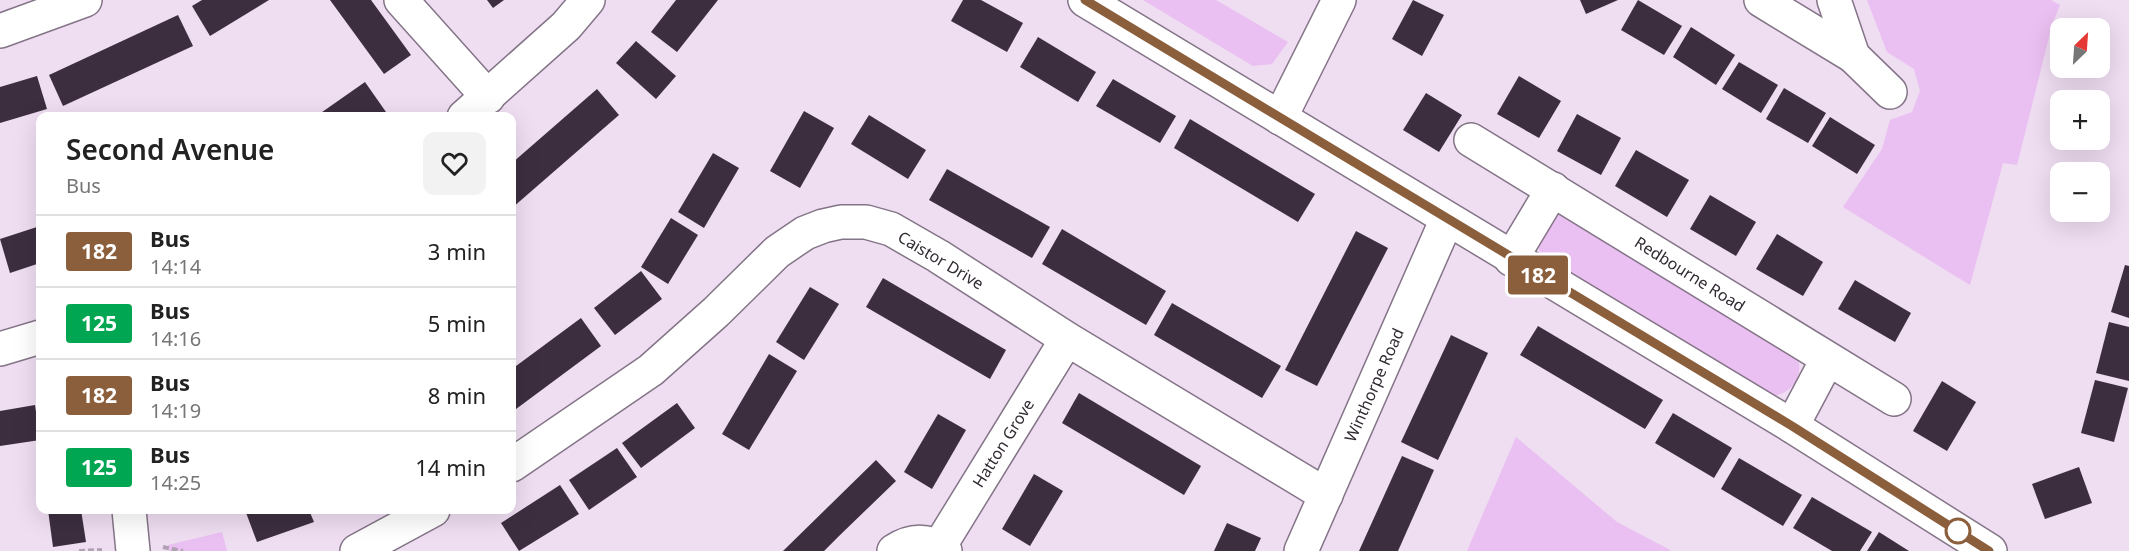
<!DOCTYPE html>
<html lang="en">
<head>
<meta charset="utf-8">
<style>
	body { margin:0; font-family:"Noto Sans",sans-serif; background:#f2f2f2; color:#222; height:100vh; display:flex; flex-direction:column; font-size:22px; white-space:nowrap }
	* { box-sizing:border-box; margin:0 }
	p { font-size:20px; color:#767676 }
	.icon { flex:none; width:33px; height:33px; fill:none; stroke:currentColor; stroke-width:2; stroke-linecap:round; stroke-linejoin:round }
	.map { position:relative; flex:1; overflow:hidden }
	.panel { position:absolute; left:36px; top:112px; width:480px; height:402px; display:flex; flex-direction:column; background:#fff; border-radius:12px; box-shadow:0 6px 24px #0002 }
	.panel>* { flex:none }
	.badge { padding:0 12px; border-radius:4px; font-size:21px; line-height:39px }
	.needle { width:39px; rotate:25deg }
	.buttons { position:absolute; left:2050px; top:18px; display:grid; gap:12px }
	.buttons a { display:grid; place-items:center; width:60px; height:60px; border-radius:12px; background:#fff; box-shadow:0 6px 24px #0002; font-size:30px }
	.map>.badge { position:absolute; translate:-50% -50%; box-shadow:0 0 0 3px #fff }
	.round { display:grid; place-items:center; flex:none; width:63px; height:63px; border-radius:12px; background:#f2f2f2 }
	.head { display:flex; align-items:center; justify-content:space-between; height:102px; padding:0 30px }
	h1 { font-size:28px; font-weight:600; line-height:45px }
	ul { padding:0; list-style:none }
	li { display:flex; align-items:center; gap:18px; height:72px; padding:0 30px; border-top:2px solid #e0e0e0 }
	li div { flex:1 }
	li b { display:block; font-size:22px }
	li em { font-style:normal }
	li .badge { min-width:66px; font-weight:700; text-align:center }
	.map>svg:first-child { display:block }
	.green { fill:#eabff1 }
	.building { fill:#3c2e3f }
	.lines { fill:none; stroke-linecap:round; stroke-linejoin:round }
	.minor-casing { stroke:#847487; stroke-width:36 }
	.path { stroke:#b1a2b3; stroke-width:4; stroke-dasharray:6 3; stroke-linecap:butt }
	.minor { stroke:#fff; stroke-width:33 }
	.line-casing { stroke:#fff; stroke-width:14 }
	.line { stroke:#8b5e3c; stroke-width:9 }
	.stop-dot { fill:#fff; stroke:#8b5e3c; stroke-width:3 }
	.labels { text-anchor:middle; stroke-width:6; stroke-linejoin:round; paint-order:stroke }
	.street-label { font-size:16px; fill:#322b33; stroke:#fff }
</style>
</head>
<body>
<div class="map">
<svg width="2129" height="551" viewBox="0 0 2129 551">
	<rect width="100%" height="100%" fill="#efddf2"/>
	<g class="green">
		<path d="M1143 0H1216L1288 42 1272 64 1253 66Z"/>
		<path d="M1867 0H2051L2060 5 2052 25 2017 165 2003 163 1970 285 1843 207 1882 149 1890 120 1912 112 1920 91 1914 69 1887 52Z"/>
		<path d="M1555 214H1565L1797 357C1805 376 1791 395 1771 396L1543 259 1537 245Z"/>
		<path d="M1516 437 1617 522 1672 551H1467Z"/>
		<path d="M222 532 227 551H169L168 545Z"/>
	</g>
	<g class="building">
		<path d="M202 0H269L210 36 192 6Z"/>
		<path d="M330 0H371L411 55 384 74Z"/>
		<path d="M487 0H504L493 8Z"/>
		<path d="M676 0H718L677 52 651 32Z"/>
		<path d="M963 0H981L1023 23 1007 52 951 21Z"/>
		<path d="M1413 0 1444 15 1422 56 1392 39Z"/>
		<path d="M1580 0H1618L1586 14Z"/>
		<path d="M1638 0 1682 26 1664 55 1621 30Z"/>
		<path d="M178 15 193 46 63 106 49 75Z"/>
		<path d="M1691 27 1735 55 1716 85 1673 57Z"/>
		<path d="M1038 37 1096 72 1078 102 1020 67Z"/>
		<path d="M636 41 676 76 656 99 616 63Z"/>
		<path d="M1739 62 1778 85 1761 113 1722 89Z"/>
		<path d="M37 76 47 109 0 123V87Z"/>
		<path d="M1519 76 1561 101 1539 138 1497 114Z"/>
		<path d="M1113 79 1176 116 1160 143 1096 106Z"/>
		<path d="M365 82 386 112 379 117H315Z"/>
		<path d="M1784 88 1826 113 1808 143 1766 119Z"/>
		<path d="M597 89 619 115 512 208V163Z"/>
		<path d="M1426 93 1462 115 1439 152 1403 130Z"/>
		<path d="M804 111 834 128 800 188 770 171Z"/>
		<path d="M1577 114 1621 138 1601 175 1557 151Z"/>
		<path d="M869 115 926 150 908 179 851 144Z"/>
		<path d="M1830 117 1875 145 1857 174 1812 146Z"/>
		<path d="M1190 119 1315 194 1298 222 1174 148Z"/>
		<path d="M1636 150 1689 180 1667 217 1615 186Z"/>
		<path d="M713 153 739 168 704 228 678 212Z"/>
		<path d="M947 169 1050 227 1032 258 929 200Z"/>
		<path d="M1710 195 1756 222 1736 256 1690 229Z"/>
		<path d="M671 218 698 235 668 284 641 267Z"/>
		<path d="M40 226V263L10 273 0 239Z"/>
		<path d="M1062 229 1166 291 1146 325 1042 264Z"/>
		<path d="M1356 231 1388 248 1317 386 1285 370Z"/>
		<path d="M1777 234 1823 262 1803 296 1756 269Z"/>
		<path d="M2125 265 2129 266V318L2111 312Z"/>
		<path d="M641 271 662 299 615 335 594 308Z"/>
		<path d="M883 278 1006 350 990 379 866 307Z"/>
		<path d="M1855 280 1911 313 1895 342 1838 309Z"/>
		<path d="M810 287 839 304 804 360 776 342Z"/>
		<path d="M1172 303 1281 366 1262 398 1154 335Z"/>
		<path d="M581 318 601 346 512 412V369Z"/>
		<path d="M2109 322 2129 327V381L2096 373Z"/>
		<path d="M1538 326 1663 400 1645 429 1520 355Z"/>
		<path d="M1451 335 1488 353 1438 460 1401 442Z"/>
		<path d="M769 354 797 371 749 450 722 434Z"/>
		<path d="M2095 380 2128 388 2114 442 2081 433Z"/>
		<path d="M1942 381 1976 402 1947 451 1913 431Z"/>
		<path d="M1079 393 1201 466 1184 495 1062 423Z"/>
		<path d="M677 403 695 428 641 468 622 443Z"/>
		<path d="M35 405 40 440 0 446V411Z"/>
		<path d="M1673 413 1732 448 1714 478 1655 443Z"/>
		<path d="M938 414 966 430 932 489 904 472Z"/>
		<path d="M617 448 637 477 589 510 569 480Z"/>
		<path d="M1402 456 1434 470 1398 551H1359Z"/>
		<path d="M1739 458 1802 495 1783 526 1721 489Z"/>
		<path d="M876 460 896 481 839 536 824 551H783Z"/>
		<path d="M2079 467 2092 503 2045 519 2032 484Z"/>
		<path d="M1034 474 1063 491 1030 546 1002 529Z"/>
		<path d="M560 485 579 514 519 551 501 523Z"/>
		<path d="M1812 497 1872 532 1860 551H1832L1793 528Z"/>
		<path d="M48 510H81L86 542 53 547Z"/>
		<path d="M245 510H309L314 522 257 542Z"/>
		<path d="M1227 523 1261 538 1255 551H1214Z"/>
		<path d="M1879 532 1909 551H1867Z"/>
	</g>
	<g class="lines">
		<g class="minor-casing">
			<g id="minor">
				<path d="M401 0 488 97"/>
				<path d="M1085 0 1792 426 1990 551"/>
				<path d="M1761 0 1853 56"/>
				<path d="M1834 0 1853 56 1890 92"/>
				<path d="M0 31 85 0"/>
				<path d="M464 117 566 26 588 0"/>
				<path d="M1280 118 1339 0"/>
				<path d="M1471 140 1894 399"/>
				<path d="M1511 259 1553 189"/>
				<path d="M0 349 40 337"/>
				<path d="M1792 426 1827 360"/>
				<path d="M512 465 651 370 716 312 777 252 805 233 823 226 841 222H866L891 229 938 256 1067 339 1326 495"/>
				<path d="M129 510 133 551"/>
				<path d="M939 547 1067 339"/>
				<path d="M357 551 433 510"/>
				<path d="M894 551C912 539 927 539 945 551"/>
				<path d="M1301 551 1447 219"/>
			</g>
		</g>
		<g class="path">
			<path d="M163 547 183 551"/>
			<path d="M79 551 102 550"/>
		</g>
		<use href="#minor" class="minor"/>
	</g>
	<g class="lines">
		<g class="line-casing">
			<path id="line" d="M1085 0 1792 426 1989 551"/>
		</g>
		<use href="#line" class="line"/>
	</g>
	<circle class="stop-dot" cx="1958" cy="531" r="12"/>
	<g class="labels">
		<g class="street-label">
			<text transform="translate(941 260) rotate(31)" y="6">Caistor Drive</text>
			<text transform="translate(1690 274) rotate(32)" y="6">Redbourne Road</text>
			<text transform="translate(1374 385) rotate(-66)" y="6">Winthorpe Road</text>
			<text transform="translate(1003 443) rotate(-58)" y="6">Hatton Grove</text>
		</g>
	</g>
</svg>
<div class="buttons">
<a><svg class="needle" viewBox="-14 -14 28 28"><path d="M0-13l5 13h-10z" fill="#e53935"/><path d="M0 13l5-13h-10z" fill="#767676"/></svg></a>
<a>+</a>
<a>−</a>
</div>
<b class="badge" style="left:1538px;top:275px;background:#8b5e3c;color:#fff">182</b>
<section class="panel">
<div class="head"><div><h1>Second Avenue</h1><p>Bus</p></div><a class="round"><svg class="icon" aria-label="heart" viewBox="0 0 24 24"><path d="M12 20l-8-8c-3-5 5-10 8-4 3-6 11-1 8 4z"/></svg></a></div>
<ul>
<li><span class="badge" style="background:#8b5e3c;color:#fff">182</span><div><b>Bus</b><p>14:14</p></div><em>3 min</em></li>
<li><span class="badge" style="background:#00a651;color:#fff">125</span><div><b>Bus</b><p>14:16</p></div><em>5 min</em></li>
<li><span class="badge" style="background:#8b5e3c;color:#fff">182</span><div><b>Bus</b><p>14:19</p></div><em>8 min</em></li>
<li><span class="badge" style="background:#00a651;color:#fff">125</span><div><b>Bus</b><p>14:25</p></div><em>14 min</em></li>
</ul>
</section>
</div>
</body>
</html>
